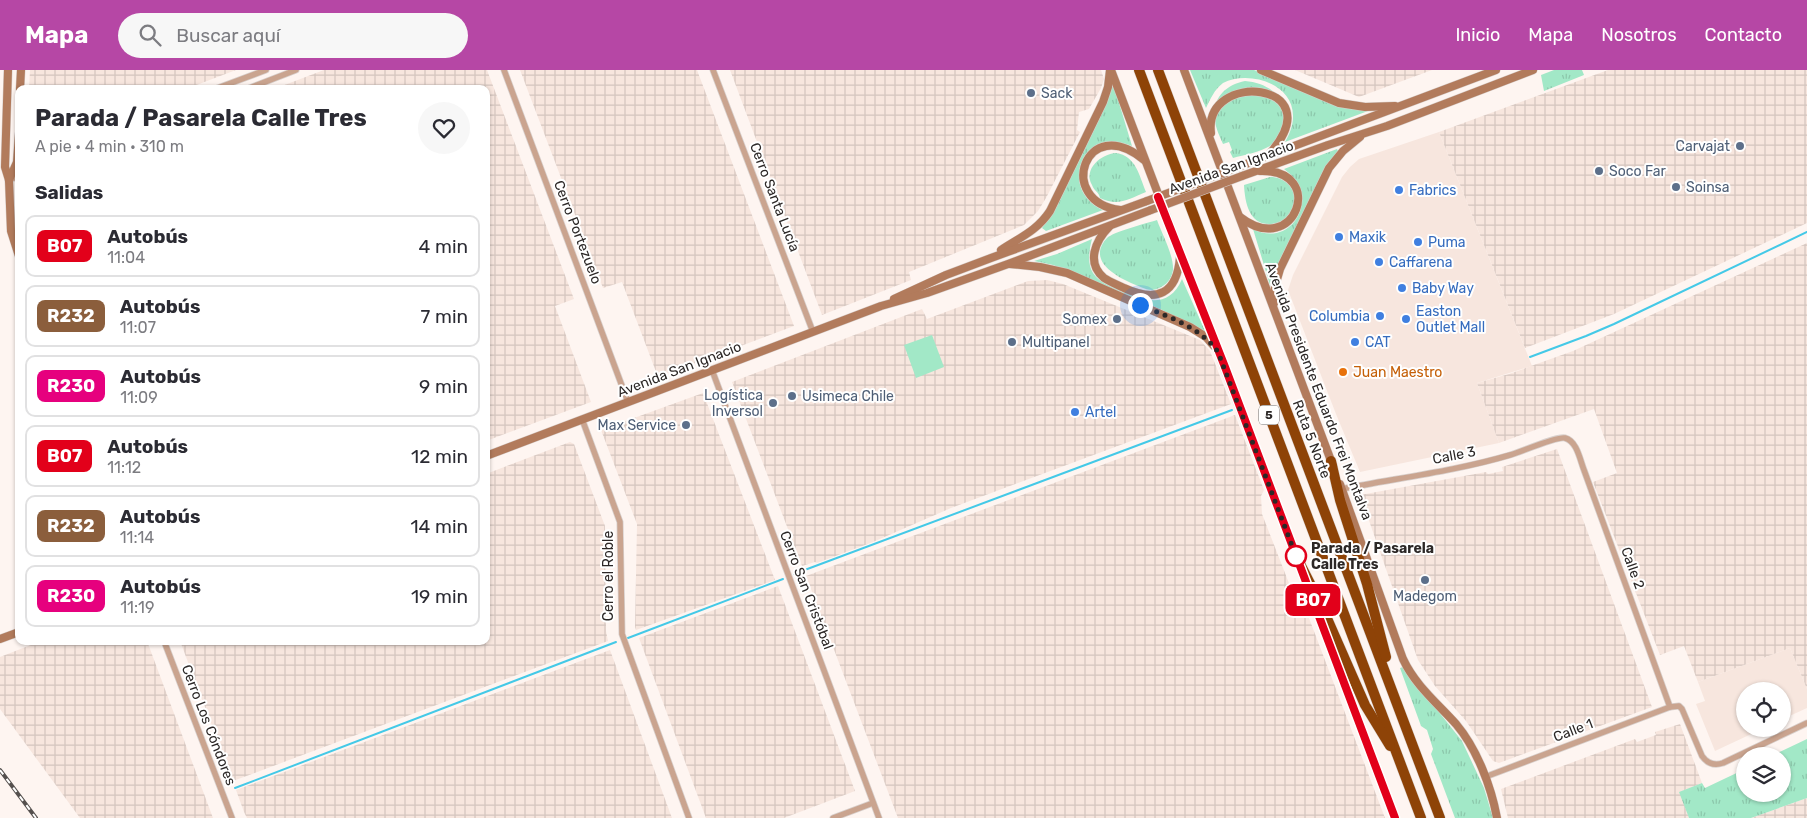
<!DOCTYPE html>
<html lang="es">
<head>
<meta charset="utf-8">
<style>
	body { margin:0; font-family:Rubik,sans-serif; background:#f7f7f7; color:#2b2b33; height:100vh; display:flex; flex-direction:column; font-size:19px; white-space:nowrap }
	* { box-sizing:border-box; margin:0 }
	p { font-size:16px; color:#7c7c81 }
	.icon { flex:none; width:28px; height:28px; fill:none; stroke:currentColor; stroke-width:2; stroke-linecap:round; stroke-linejoin:round }
	.map { position:relative; flex:1; overflow:hidden }
	.drawer { position:absolute; left:15px; top:15px; width:475px; height:560px; display:flex; flex-direction:column; background:#fff; border-radius:10px; box-shadow:0 1px 4px #0004 }
	.drawer>* { flex:none }
	.badge { padding:0 10px; border-radius:8px; font-size:18px; line-height:32px }
	.fabs { position:absolute; left:1736px; top:612px; display:grid; gap:10px }
	.fabs a { display:grid; place-items:center; width:55px; height:55px; border-radius:50%; background:#fff; box-shadow:0 1px 4px #0004; font-size:25px }
	.you { position:absolute; width:25px; height:25px; margin:-12px; border:4px solid #fff; border-radius:50%; background:#1a73e8; box-shadow:0 0 0 8px #1a73e833 }
	.map>.badge { position:absolute; translate:-50% -50%; box-shadow:0 0 0 2px #fff }
	h2 { padding:0 20px; font-size:19px; line-height:45px }
	.round { display:grid; place-items:center; flex:none; width:52px; height:52px; border-radius:26px; background:#f7f7f7 }
	.headline { display:flex; align-items:center; justify-content:space-between; height:85px; padding:0 20px }
	h1 { font-size:24px; font-weight:700; line-height:38px }
	ul { padding:0; list-style:none }
	li { display:flex; align-items:center; gap:15px; height:62px; margin:0 10px 8px; padding:0 10px; border:2px solid #e1e1e2; border-radius:10px }
	li div { flex:1 }
	li b { display:block; font-size:19px }
	li em { font-style:normal }
	li .badge { min-width:55px; font-weight:700; text-align:center }
	header { display:flex; align-items:center; gap:30px; box-sizing:border-box; height:70px; padding:0 25px; background:#b647a5; color:#fff }
	header strong { font-size:24px }
	nav { display:flex; gap:28px; margin-inline-start:auto; font-size:18px }
	.search { width:350px; height:45px; background:#f7f7f7; display:flex; align-items:center; gap:12px; box-sizing:border-box; padding:0 18px; border-radius:28px; color:#7c7c81; font-size:19px }
	.map>svg:first-child { display:block }
	.built { fill:#f7e6de }
	.industrial { fill:url(#industrial-grid) }
	.grass { fill:url(#grass-tufts) }
	.pitch { fill:#a2e8c7 }
	.lines { fill:none; stroke-linecap:round; stroke-linejoin:round }
	.stream { stroke:#44c9e7; stroke-width:2 }
	.street-casing { stroke:#d8d0cd; stroke-width:7 }
	.secondary-casing { stroke:#d8d0cd; stroke-width:9 }
	.highway-casing { stroke:#d8d0cd; stroke-width:11 }
	.street { stroke:#caa48f; stroke-width:5.5 }
	.secondary { stroke:#b27b5c; stroke-width:8 }
	.highway { stroke:#8e4307; stroke-width:10 }
	.rail-casing { stroke:#55504e; stroke-width:4 }
	.rail { stroke:#fff; stroke-width:2; stroke-dasharray:5.5; stroke-linecap:butt }
	.secondary-bridge-casing { stroke:#d8d0cd; stroke-width:9; stroke-linecap:butt }
	.secondary-bridge { stroke:#b27b5c; stroke-width:8 }
	.line-casing { stroke:#fff; stroke-width:11 }
	.line { stroke:#e2001a; stroke-width:8 }
	.walk { stroke:#2c2827; stroke-width:5; stroke-dasharray:0 9 }
	.service-dot { fill:#5c6f8a; stroke:#fff; stroke-width:2 }
	.shop-dot { fill:#3f7fe0; stroke:#fff; stroke-width:2 }
	.food-dot { fill:#e8710a; stroke:#fff; stroke-width:2 }
	.stop-dot { fill:#fff; stroke:#e2001a; stroke-width:2.5 }
	.labels { text-anchor:middle; stroke-width:4; stroke-linejoin:round; paint-order:stroke }
	.shield { fill:#fff; stroke:#6b6868; stroke-width:1 }
	.shield-label { font-size:12px; font-weight:bold; fill:#2c2827 }
	.service-label { font-size:14px; fill:#4e5e75; stroke:#fff; text-anchor:start }
	.street-label { font-size:14px; fill:#2c2827; stroke:#fff }
	.shop-label { font-size:14px; fill:#366cbe; stroke:#fff; text-anchor:start }
	.food-label { font-size:14px; fill:#c56008; stroke:#fff; text-anchor:start }
	.stop-label { font-size:14px; font-weight:bold; fill:#2c2827; stroke:#fff; text-anchor:start }
</style>
</head>
<body>
<header>
<strong>Mapa</strong>
<div class="search"><svg class="icon" aria-label="search" viewBox="0 0 24 24"><circle cx="10" cy="10" r="6"/><path d="M15 15l6 6"/></svg>Buscar aquí</div>
<nav><a>Inicio</a><a>Mapa</a><a>Nosotros</a><a>Contacto</a></nav>
</header>
<div class="map">
<svg width="1807" height="748" viewBox="0 0 1807 748">
	<defs>
		<pattern id="industrial-grid" width="8" height="8" patternUnits="userSpaceOnUse" patternTransform="scale(1.25)"><rect width="8" height="8" fill="#f7e6de"/><path d="M0 4h8M4 0v8" fill="none" stroke="#d4c5be"/></pattern>
		<pattern id="grass-tufts" width="24" height="20" patternUnits="userSpaceOnUse" patternTransform="scale(1.25)"><rect width="24" height="20" fill="#a2e8c7"/><path d="M3 7l-1-3M5 7V3M7 7l1-3M15 17l-1-3M17 17v-4M19 17l1-3" fill="none" stroke="#8cc7ab"/></pattern>
	</defs>
	<rect width="100%" height="100%" fill="#fef5f1"/>
	<g class="built">
		<path d="M1439 62 1532 296 1477 313 1499 373 1360 402 1336 344 1288 220 1293 205 1342 107 1350 97 1359 89Z"/>
		<path d="M1790 578 1807 619V638L1783 649 1782 621H1745V659H1762L1715 681 1696 634 1705 631 1698 612Z"/>
	</g>
	<g class="industrial">
		<path d="M30 0H236L186 19H29Z"/>
		<path d="M324 0H487L574 229 555 236 591 332 486 371V19H274Z"/>
		<path d="M520 0H697L794 256 658 307 622 212 603 218Z"/>
		<path d="M730 0H1101L1104 9 1101 18 1089 39 1079 42 1077 60 1080 62 1046 128 1038 141 1024 155 909 202 911 210 822 245Z"/>
		<path d="M1295 0H1432L1359 27Z"/>
		<path d="M1608 0H1807V153L1614 244 1525 278 1439 62Z"/>
		<path d="M1807 173V619L1790 578 1698 612 1684 576 1660 585 1593 412 1617 403 1594 339 1499 373 1477 313 1509 304 1573 281Z"/>
		<path d="M1047 210 1063 214 1200 270 1210 281 1231 334 951 438 873 472 817 493 815 492 802 496 732 312 922 239 927 249 1028 211Z"/>
		<path d="M703 323 775 510 636 560 635 557 637 454 601 360Z"/>
		<path d="M1235 345 1264 420 1261 426 1262 444 1292 521 1301 527 1385 748H898L806 506Z"/>
		<path d="M570 372 574 374 605 456 606 561 608 571 233 711 180 571H486V404Z"/>
		<path d="M1557 379 1652 637 1499 693 1493 691 1466 651 1435 616 1418 590 1360 425 1486 402 1488 404 1503 401 1502 397Z"/>
		<path d="M778 516 855 721 784 748H706L639 568Z"/>
		<path d="M41 571H147L213 748H80L0 639V587Z"/>
		<path d="M610 580 672 748H247L244 742 236 720Z"/>
		<path d="M1680 654 1702 713 1680 722 1689 748H1508L1501 719 1635 669 1637 672 1656 665 1655 662Z"/>
		<path d="M1807 728V748H1751Z"/>
	</g>
	<g class="grass">
		<path d="M1190 0H1254L1343 37 1368 39V41L1285 72C1289 65 1293 56 1293 47 1294 13 1248 0 1223 13 1214 20 1211 28 1206 38Z"/>
		<path d="M1554 0H1582L1584 5 1544 21 1541 5Z"/>
		<path d="M1245 11C1276 13 1297 39 1277 67 1275 70 1273 74 1270 76 1260 82 1244 85 1233 88L1230 82 1232 80 1229 72 1223 74C1220 67 1216 59 1215 51 1211 29 1225 15 1245 11Z"/>
		<path d="M1114 16 1132 76C1080 56 1059 120 1103 140L1046 161 1042 158 1056 138 1105 37 1111 18Z"/>
		<path d="M1337 79 1338 81C1321 102 1310 128 1299 152 1289 173 1278 193 1270 215L1253 159C1292 179 1322 127 1284 99Z"/>
		<path d="M1116 83C1136 86 1139 105 1146 122 1129 129 1118 137 1100 128 1099 122 1094 121 1092 115 1083 99 1101 84 1116 83Z"/>
		<path d="M1270 107C1291 107 1302 128 1289 146 1285 151 1278 153 1272 154 1249 156 1245 133 1244 115Z"/>
		<path d="M1157 150C1162 164 1174 186 1173 200 1172 210 1163 219 1152 220 1145 220 1137 215 1131 213 1114 205 1087 190 1107 168 1113 162 1147 153 1157 150Z"/>
		<path d="M1092 169C1089 181 1087 193 1093 203 1099 212 1110 216 1119 220 1143 231 1169 240 1182 209L1206 263 1162 240 1053 195 1034 191 1057 184Z"/>
		<path d="M1403 597 1462 671 1484 718 1493 748H1455L1431 684 1433 679 1427 660 1421 656 1400 598Z"/>
		<path d="M1807 669V728L1751 748H1689L1679 722 1702 713 1705 718 1745 699V724H1782V686H1771Z"/>
	</g>
	<path class="pitch" d="M932 265 944 297 916 308 904 275Z"/>
	<g class="lines">
		<g class="stream">
			<path d="M1530 287 1586 266 1614 254 1807 162"/>
			<path d="M794 504 1232 340"/>
			<path d="M628 568 783 509"/>
			<path d="M235 718 616 572"/>
		</g>
		<g class="street-casing">
			<g id="street">
				<path d="M504 0 628 332"/>
				<path d="M713 0 813 262"/>
				<path d="M215 19 266 0"/>
				<path d="M247 19 296 0"/>
				<path d="M9 110 19 106"/>
				<path d="M712 300 879 748"/>
				<path d="M582 349 620 452 622 564 689 748"/>
				<path d="M1342 419C1398 408 1456 401 1510 385 1521 382 1557 366 1565 368 1577 371 1580 390 1584 400L1670 637"/>
				<path d="M164 571 232 748"/>
				<path d="M1485 707 1670 637 1679 636 1682 639 1702 686C1707 693 1714 696 1723 693L1807 653"/>
				<path d="M833 748 873 733"/>
			</g>
		</g>
		<g class="secondary-casing">
			<g id="secondary">
				<path d="M8 0 5 97 9 110 11 161 19 186"/>
				<path d="M1111 0 1295 484"/>
				<path d="M1184 0 1333 396"/>
				<path d="M1261 0 1339 33 1365 37 1395 36"/>
				<path d="M20 19 21 0"/>
				<path d="M1211 63C1203 0 1332 11 1271 82"/>
				<path d="M1238 97 1496 0"/>
				<path d="M1242 106 1328 75 1387 56 1533 0"/>
				<path d="M9 110 17 92 19 64"/>
				<path d="M1120 140C1055 132 1085 41 1144 90"/>
				<path d="M1240 147C1295 190 1328 99 1260 101"/>
				<path d="M1109 157C1095 171 1086 193 1104 208 1110 212 1118 215 1124 218 1157 233 1177 224 1180 187"/>
				<path d="M1001 180C1019 168 1037 161 1050 141L1103 32 1108 17 1110 0"/>
				<path d="M1010 194 1040 197 1067 203 1190 257 1206 267 1214 276"/>
				<path d="M894 229 946 205 991 188 1147 131"/>
				<path d="M1274 233 1275 216 1280 199 1329 98 1343 81 1360 67"/>
				<path d="M486 386 881 236 927 223 1008 194 1151 140"/>
				<path d="M1340 414 1403 589C1415 615 1437 633 1456 654 1477 679 1491 716 1497 748"/>
				<path d="M1308 518 1395 748"/>
				<path d="M0 569 19 562"/>
			</g>
		</g>
		<g class="highway-casing">
			<g id="highway">
				<path d="M1139 0 1421 748"/>
				<path d="M1158 0 1440 748"/>
				<path d="M1331 391 1340 430 1367 514 1386 587"/>
				<path d="M1293 480 1322 537 1365 635 1390 676"/>
			</g>
		</g>
		<use href="#street" class="street"/>
		<use href="#secondary" class="secondary"/>
		<use href="#highway" class="highway"/>
		<g class="rail-casing">
			<path id="rail" d="M0 700 36 748"/>
		</g>
		<use href="#rail" class="rail"/>
		<g class="secondary-bridge-casing">
			<g id="secondary-bridge">
				<path d="M1147 131 1238 97"/>
				<path d="M1151 140 1242 106"/>
			</g>
		</g>
		<use href="#secondary-bridge" class="secondary-bridge"/>
	</g>
	<g class="lines">
		<g class="line-casing">
			<path id="line" d="M1158 127 1225 297 1395 748"/>
		</g>
		<use href="#line" class="line"/>
		<path class="walk" d="M1140 235C1168 247 1199 256 1218 282L1296 486"/>
	</g>
	<g class="service-dot">
		<circle cx="1031" cy="23" r="5"/>
		<circle cx="1740" cy="76" r="5"/>
		<circle cx="1599" cy="101" r="5"/>
		<circle cx="1676" cy="117" r="5"/>
		<circle cx="1117" cy="249" r="5"/>
		<circle cx="1012" cy="272" r="5"/>
		<circle cx="792" cy="326" r="5"/>
		<circle cx="773" cy="333" r="5"/>
		<circle cx="686" cy="355" r="5"/>
		<circle cx="1425" cy="510" r="5"/>
	</g>
	<g class="shop-dot">
		<circle cx="1399" cy="120" r="5"/>
		<circle cx="1339" cy="167" r="5"/>
		<circle cx="1418" cy="172" r="5"/>
		<circle cx="1379" cy="192" r="5"/>
		<circle cx="1402" cy="218" r="5"/>
		<circle cx="1380" cy="246" r="5"/>
		<circle cx="1406" cy="249" r="5"/>
		<circle cx="1355" cy="272" r="5"/>
		<circle cx="1075" cy="342" r="5"/>
	</g>
	<circle class="food-dot" cx="1343" cy="302" r="5"/>
	<circle class="stop-dot" cx="1296" cy="486" r="10"/>
	<g class="labels">
		<rect class="shield" x="1259" y="335.5" width="20" height="19" rx="4"/>
		<g class="shield-label">
			<text x="1269" y="349">5</text>
		</g>
		<g class="service-label">
			<text x="1041" y="28">Sack</text>
			<text x="1730" y="81" text-anchor="end">Carvajat</text>
			<text x="1609" y="106">Soco Far</text>
			<text x="1686" y="122">Soinsa</text>
			<text x="1107" y="254" text-anchor="end">Somex</text>
			<text x="1022" y="277">Multipanel</text>
			<text x="763" y="330" text-anchor="end">Logística<tspan x="763" dy="16">Inversol</tspan></text>
			<text x="802" y="331">Usimeca Chile</text>
			<text x="676" y="360" text-anchor="end">Max Service</text>
			<text x="1425" y="531" text-anchor="middle">Madegom</text>
		</g>
		<g class="street-label">
			<text transform="translate(1231 97) rotate(-20)" y="5">Avenida San Ignacio</text>
			<text transform="translate(775 127) rotate(69)" y="5">Cerro Santa Lucía</text>
			<text transform="translate(578 162) rotate(69)" y="5">Cerro Portezuelo</text>
			<text transform="translate(679 299) rotate(-21)" y="5">Avenida San Ignacio</text>
			<text transform="translate(1319 321) rotate(69)" y="5">Avenida Presidente Eduardo Frei Montalva</text>
			<text transform="translate(1312 369) rotate(69)" y="5">Ruta 5 Norte</text>
			<text transform="translate(1454 385) rotate(-11)" y="5">Calle 3</text>
			<text transform="translate(1633 498) rotate(70)" y="5">Calle 2</text>
			<text transform="translate(608 506) rotate(-90)" y="5">Cerro el Roble</text>
			<text transform="translate(807 520) rotate(69)" y="5">Cerro San Cristóbal</text>
			<text transform="translate(209 655) rotate(69)" y="5">Cerro Los Cóndores</text>
			<text transform="translate(1573 660) rotate(-21)" y="5">Calle 1</text>
		</g>
		<g class="shop-label">
			<text x="1409" y="125">Fabrics</text>
			<text x="1349" y="172">Maxik</text>
			<text x="1428" y="177">Puma</text>
			<text x="1389" y="197">Caffarena</text>
			<text x="1412" y="223">Baby Way</text>
			<text x="1416" y="246">Easton<tspan x="1416" dy="16">Outlet Mall</tspan></text>
			<text x="1370" y="251" text-anchor="end">Columbia</text>
			<text x="1365" y="277">CAT</text>
			<text x="1085" y="347">Artel</text>
		</g>
		<g class="food-label">
			<text x="1353" y="307">Juan Maestro</text>
		</g>
		<g class="stop-label">
			<text x="1311" y="483">Parada / Pasarela<tspan x="1311" dy="16">Calle Tres</tspan></text>
		</g>
	</g>
</svg>
<div class="fabs">
<a><svg class="icon" aria-label="locate" viewBox="0 0 24 24"><circle cx="12" cy="12" r="6"/><path d="M12 2v4M12 18v4M2 12h4M18 12h4"/></svg></a>
<a><svg class="icon" aria-label="layers" viewBox="0 0 24 24"><path d="M12 4l9 5-9 5-9-5zM3 14l9 5 9-5"/></svg></a>
</div>
<div class="you" style="left:1140px;top:235px"></div>
<b class="badge" style="left:1313px;top:530px;background:#e2001a;color:#fff">B07</b>
<section class="drawer">
<div class="headline"><div><h1>Parada / Pasarela Calle Tres</h1><p>A pie · 4 min · 310 m</p></div><a class="round"><svg class="icon" aria-label="heart" viewBox="0 0 24 24"><path d="M12 20l-8-8c-3-5 5-10 8-4 3-6 11-1 8 4z"/></svg></a></div>
<h2>Salidas</h2>
<ul>
<li><span class="badge" style="background:#e2001a;color:#fff">B07</span><div><b>Autobús</b><p>11:04</p></div><em>4 min</em></li>
<li><span class="badge" style="background:#8b5e3c;color:#fff">R232</span><div><b>Autobús</b><p>11:07</p></div><em>7 min</em></li>
<li><span class="badge" style="background:#e6007e;color:#fff">R230</span><div><b>Autobús</b><p>11:09</p></div><em>9 min</em></li>
<li><span class="badge" style="background:#e2001a;color:#fff">B07</span><div><b>Autobús</b><p>11:12</p></div><em>12 min</em></li>
<li><span class="badge" style="background:#8b5e3c;color:#fff">R232</span><div><b>Autobús</b><p>11:14</p></div><em>14 min</em></li>
<li><span class="badge" style="background:#e6007e;color:#fff">R230</span><div><b>Autobús</b><p>11:19</p></div><em>19 min</em></li>
</ul>
</section>
</div>
</body>
</html>
